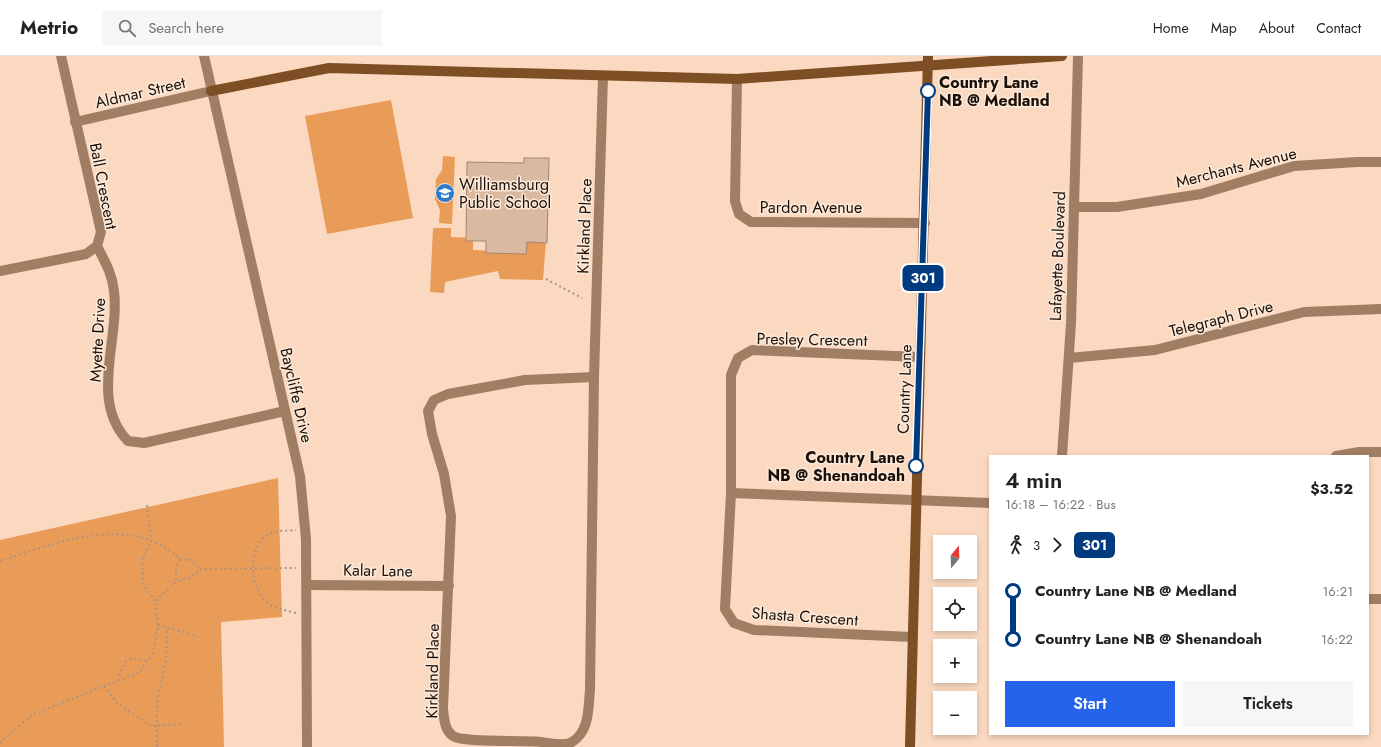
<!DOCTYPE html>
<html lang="en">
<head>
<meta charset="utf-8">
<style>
	body { margin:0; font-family:Jost,sans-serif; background:#f6f6f6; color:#222; height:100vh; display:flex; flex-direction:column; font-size:15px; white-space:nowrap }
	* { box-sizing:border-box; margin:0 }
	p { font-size:13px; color:#767676 }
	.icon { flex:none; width:22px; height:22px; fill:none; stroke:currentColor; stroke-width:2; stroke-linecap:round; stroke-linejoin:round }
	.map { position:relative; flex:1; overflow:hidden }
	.drawer { position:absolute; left:989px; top:399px; width:380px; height:280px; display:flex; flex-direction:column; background:#fff; border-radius:0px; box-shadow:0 2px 6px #0003 }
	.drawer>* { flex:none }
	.badge { padding:0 8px; border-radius:6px; font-size:14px; line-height:26px }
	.needle { width:26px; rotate:19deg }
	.controls { position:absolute; left:933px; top:479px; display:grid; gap:8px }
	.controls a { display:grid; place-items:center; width:44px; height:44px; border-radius:0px; background:#fff; box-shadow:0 2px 6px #0003; font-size:20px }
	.map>.badge { position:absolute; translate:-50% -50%; box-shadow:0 0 0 2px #fff }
	.legs { display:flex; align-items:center; gap:6px; height:44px; padding:0 16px; font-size:13px }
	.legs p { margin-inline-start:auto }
	.head { display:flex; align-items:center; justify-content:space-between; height:68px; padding:0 16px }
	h1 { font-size:22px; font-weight:600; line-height:30px }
	.button { display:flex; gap:8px; margin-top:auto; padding:8px 16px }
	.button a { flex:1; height:46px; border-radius:0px; background:#2563eb; color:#fff; font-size:16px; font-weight:600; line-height:46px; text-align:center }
	.button a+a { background:#f6f6f6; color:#222 }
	ul { padding:0 16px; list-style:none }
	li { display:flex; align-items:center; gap:14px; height:48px; font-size:15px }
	li i { display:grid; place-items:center; width:6px; height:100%; margin:0 5px; background:currentColor }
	li i::after { content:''; width:10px; height:10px; margin:-5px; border:3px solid; border-radius:50%; background:#fff }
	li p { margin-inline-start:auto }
	li:first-child i { background:linear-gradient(#0000 50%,currentColor 0) }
	li:last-child i { background:linear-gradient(currentColor 50%,#0000 0) }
	header { display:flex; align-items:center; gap:24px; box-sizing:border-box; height:56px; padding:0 20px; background:#fff; border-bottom:1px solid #e0e0e0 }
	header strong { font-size:19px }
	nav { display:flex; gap:22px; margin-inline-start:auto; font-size:14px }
	.search { width:280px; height:36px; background:#f6f6f6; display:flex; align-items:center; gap:10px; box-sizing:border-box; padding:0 14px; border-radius:0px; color:#767676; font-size:15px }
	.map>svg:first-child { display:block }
	.green { fill:#e99b58 }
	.building { fill:#d9b9a0; stroke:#a3856e }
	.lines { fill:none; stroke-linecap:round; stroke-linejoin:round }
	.path { stroke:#ad9480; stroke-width:2; stroke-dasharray:2 3; stroke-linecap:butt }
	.street { stroke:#a07e63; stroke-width:10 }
	.secondary { stroke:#7e4e24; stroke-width:10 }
	.line-1-casing { stroke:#fff; stroke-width:9 }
	.line-1 { stroke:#003b80; stroke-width:6 }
	.stop-1-dot { fill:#fff; stroke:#003b80; stroke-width:2 }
	.labels { text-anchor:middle; stroke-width:3; stroke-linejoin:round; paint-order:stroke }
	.stop-label { font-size:16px; font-weight:bold; fill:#1b1007; stroke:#fde9da; text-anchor:start }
	.street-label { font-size:16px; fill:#1b1007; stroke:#fde9da }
	.poi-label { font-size:16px; fill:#1b1007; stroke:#fde9da; text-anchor:start }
</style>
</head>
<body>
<header>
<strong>Metrio</strong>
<div class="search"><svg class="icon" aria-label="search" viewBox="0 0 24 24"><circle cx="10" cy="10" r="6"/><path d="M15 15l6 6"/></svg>Search here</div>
<nav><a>Home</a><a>Map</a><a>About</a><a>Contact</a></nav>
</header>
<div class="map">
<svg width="1381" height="691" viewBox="0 0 1381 691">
	<rect width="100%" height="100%" fill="#fad9c0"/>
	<g class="green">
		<path d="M391 44 413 162 327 178 305 60Z"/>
		<path d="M443 100 455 101 452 168 439 167 440 154 435 143 436 123 442 114Z"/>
		<path d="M433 172H451V181L473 182V194L521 196 522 184 546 185 543 224 500 223 498 215 445 226 444 237 430 236Z"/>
		<path d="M278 422 282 561 221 566 224 691H0V484Z"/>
	</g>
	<path class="building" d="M524 102H549L547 187 527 186 526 198 486 197V185H466L467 106 524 107Z"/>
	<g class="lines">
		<g class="path">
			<path d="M546 223 582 242"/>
			<path d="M147 449 151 484 142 504 143 528 155 545"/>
			<path d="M180 503 192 504 201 513"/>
			<path d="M0 505C55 487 131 456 180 503L176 512V526"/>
			<path d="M296 557C285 554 275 553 267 546 249 531 247 491 269 478 275 474 289 475 296 474"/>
			<path d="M158 569 197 580"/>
			<path d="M119 620 125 606 133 602 148 605"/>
			<path d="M104 630 117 647 151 670 182 668"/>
			<path d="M0 687 32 659 139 616 153 598 158 569 155 545 176 526 191 521 201 513 296 512"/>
			<path d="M157 691V645L166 604 167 572"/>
		</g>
		<g class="street">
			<path d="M204 0 300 420 306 483 307 691"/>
			<path d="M737 23 735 145 739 158 751 166 925 167"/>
			<path d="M75 66 211 35"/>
			<path d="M1074 151H1117L1201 138 1294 110 1357 106H1381"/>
			<path d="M97 190C105 206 112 217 114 235 120 284 89 345 128 385L144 387 285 355"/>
			<path d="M0 215 86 198 97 190 101 176 61 0"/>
			<path d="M1069 302 1155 294 1304 256 1381 253"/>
			<path d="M594 321 525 324 448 338 434 344 428 355 432 378 444 418 451 460 443 652C444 661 444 674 453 680 464 687 524 684 541 686 551 687 563 691 572 686 590 675 588 652 590 634L594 321 603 20"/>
			<path d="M1062 400 1071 267 1078 0"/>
			<path d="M1336 400 1359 396H1381"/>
			<path d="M731 437 990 447"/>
			<path d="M307 529 449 530"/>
			<path d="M1368 543H1381"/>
			<path d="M912 581 754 574 734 567 725 553 731 437V319L738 302 752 294 920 301"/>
		</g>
		<g class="secondary">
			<path d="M211 35 329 12 737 23 1062 0"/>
			<path d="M910 691 928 0"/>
		</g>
	</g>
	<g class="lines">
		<g class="line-1-casing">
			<path id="line-1" d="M916 410 928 35"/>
		</g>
		<use href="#line-1" class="line-1"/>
	</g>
	<defs>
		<g id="school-disc" transform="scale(1)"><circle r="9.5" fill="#2f7bcb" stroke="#fde9da"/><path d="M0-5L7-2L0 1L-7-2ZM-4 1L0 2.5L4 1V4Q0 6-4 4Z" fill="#fff"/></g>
	</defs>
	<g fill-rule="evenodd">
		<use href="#school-disc" x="445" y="137"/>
	</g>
	<g class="stop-1-dot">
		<circle cx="928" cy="35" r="7"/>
		<circle cx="916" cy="410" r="7"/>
	</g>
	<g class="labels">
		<g class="stop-label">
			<text x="939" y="32">Country Lane<tspan x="939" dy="18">NB @ Medland</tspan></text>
			<text x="905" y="407" text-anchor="end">Country Lane<tspan x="905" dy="18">NB @ Shenandoah</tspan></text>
		</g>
		<g class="street-label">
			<text transform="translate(140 36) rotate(-13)" y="6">Aldmar Street</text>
			<text transform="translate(1236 111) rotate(-14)" y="6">Merchants Avenue</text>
			<text transform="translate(104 130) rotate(79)" y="6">Ball Crescent</text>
			<text x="811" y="157">Pardon Avenue</text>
			<text transform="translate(584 170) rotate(-88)" y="6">Kirkland Place</text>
			<text transform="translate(1057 200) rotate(-88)" y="6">Lafayette Boulevard</text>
			<text transform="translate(1221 262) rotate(-14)" y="6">Telegraph Drive</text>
			<text transform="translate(812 283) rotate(1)" y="6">Presley Crescent</text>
			<text transform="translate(97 284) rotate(-87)" y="6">Myette Drive</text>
			<text transform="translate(904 333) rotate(-88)" y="6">Country Lane</text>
			<text transform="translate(297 339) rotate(77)" y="6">Baycliffe Drive</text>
			<text transform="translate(378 514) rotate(1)" y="6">Kalar Lane</text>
			<text transform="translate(805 560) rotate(4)" y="6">Shasta Crescent</text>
			<text transform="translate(432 615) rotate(-89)" y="6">Kirkland Place</text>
		</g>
		<g class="poi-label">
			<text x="459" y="134">Williamsburg<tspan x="459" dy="18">Public School</tspan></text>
		</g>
	</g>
</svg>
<div class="controls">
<a><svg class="needle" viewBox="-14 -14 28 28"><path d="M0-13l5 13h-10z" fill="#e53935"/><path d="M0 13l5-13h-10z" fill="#767676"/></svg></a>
<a><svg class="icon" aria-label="locate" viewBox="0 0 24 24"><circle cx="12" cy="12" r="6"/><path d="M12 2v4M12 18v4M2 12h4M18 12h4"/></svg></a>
<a>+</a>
<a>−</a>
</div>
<b class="badge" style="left:923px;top:222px;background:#003b80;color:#fff">301</b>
<section class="drawer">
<div class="head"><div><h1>4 min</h1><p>16:18 – 16:22 · Bus</p></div><b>$3.52</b></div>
<div class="legs"><svg class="icon" aria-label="walk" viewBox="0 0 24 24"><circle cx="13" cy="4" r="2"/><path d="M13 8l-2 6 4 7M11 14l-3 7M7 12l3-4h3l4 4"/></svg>3<svg class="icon" aria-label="forward" viewBox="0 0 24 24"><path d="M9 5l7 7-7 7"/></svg><b class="badge" style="background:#003b80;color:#fff">301</b></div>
<ul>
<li><i style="color:#003b80"></i><b>Country Lane NB @ Medland</b><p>16:21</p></li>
<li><i style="color:#003b80"></i><b>Country Lane NB @ Shenandoah</b><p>16:22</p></li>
</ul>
<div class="button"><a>Start</a><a>Tickets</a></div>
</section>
</div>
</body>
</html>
